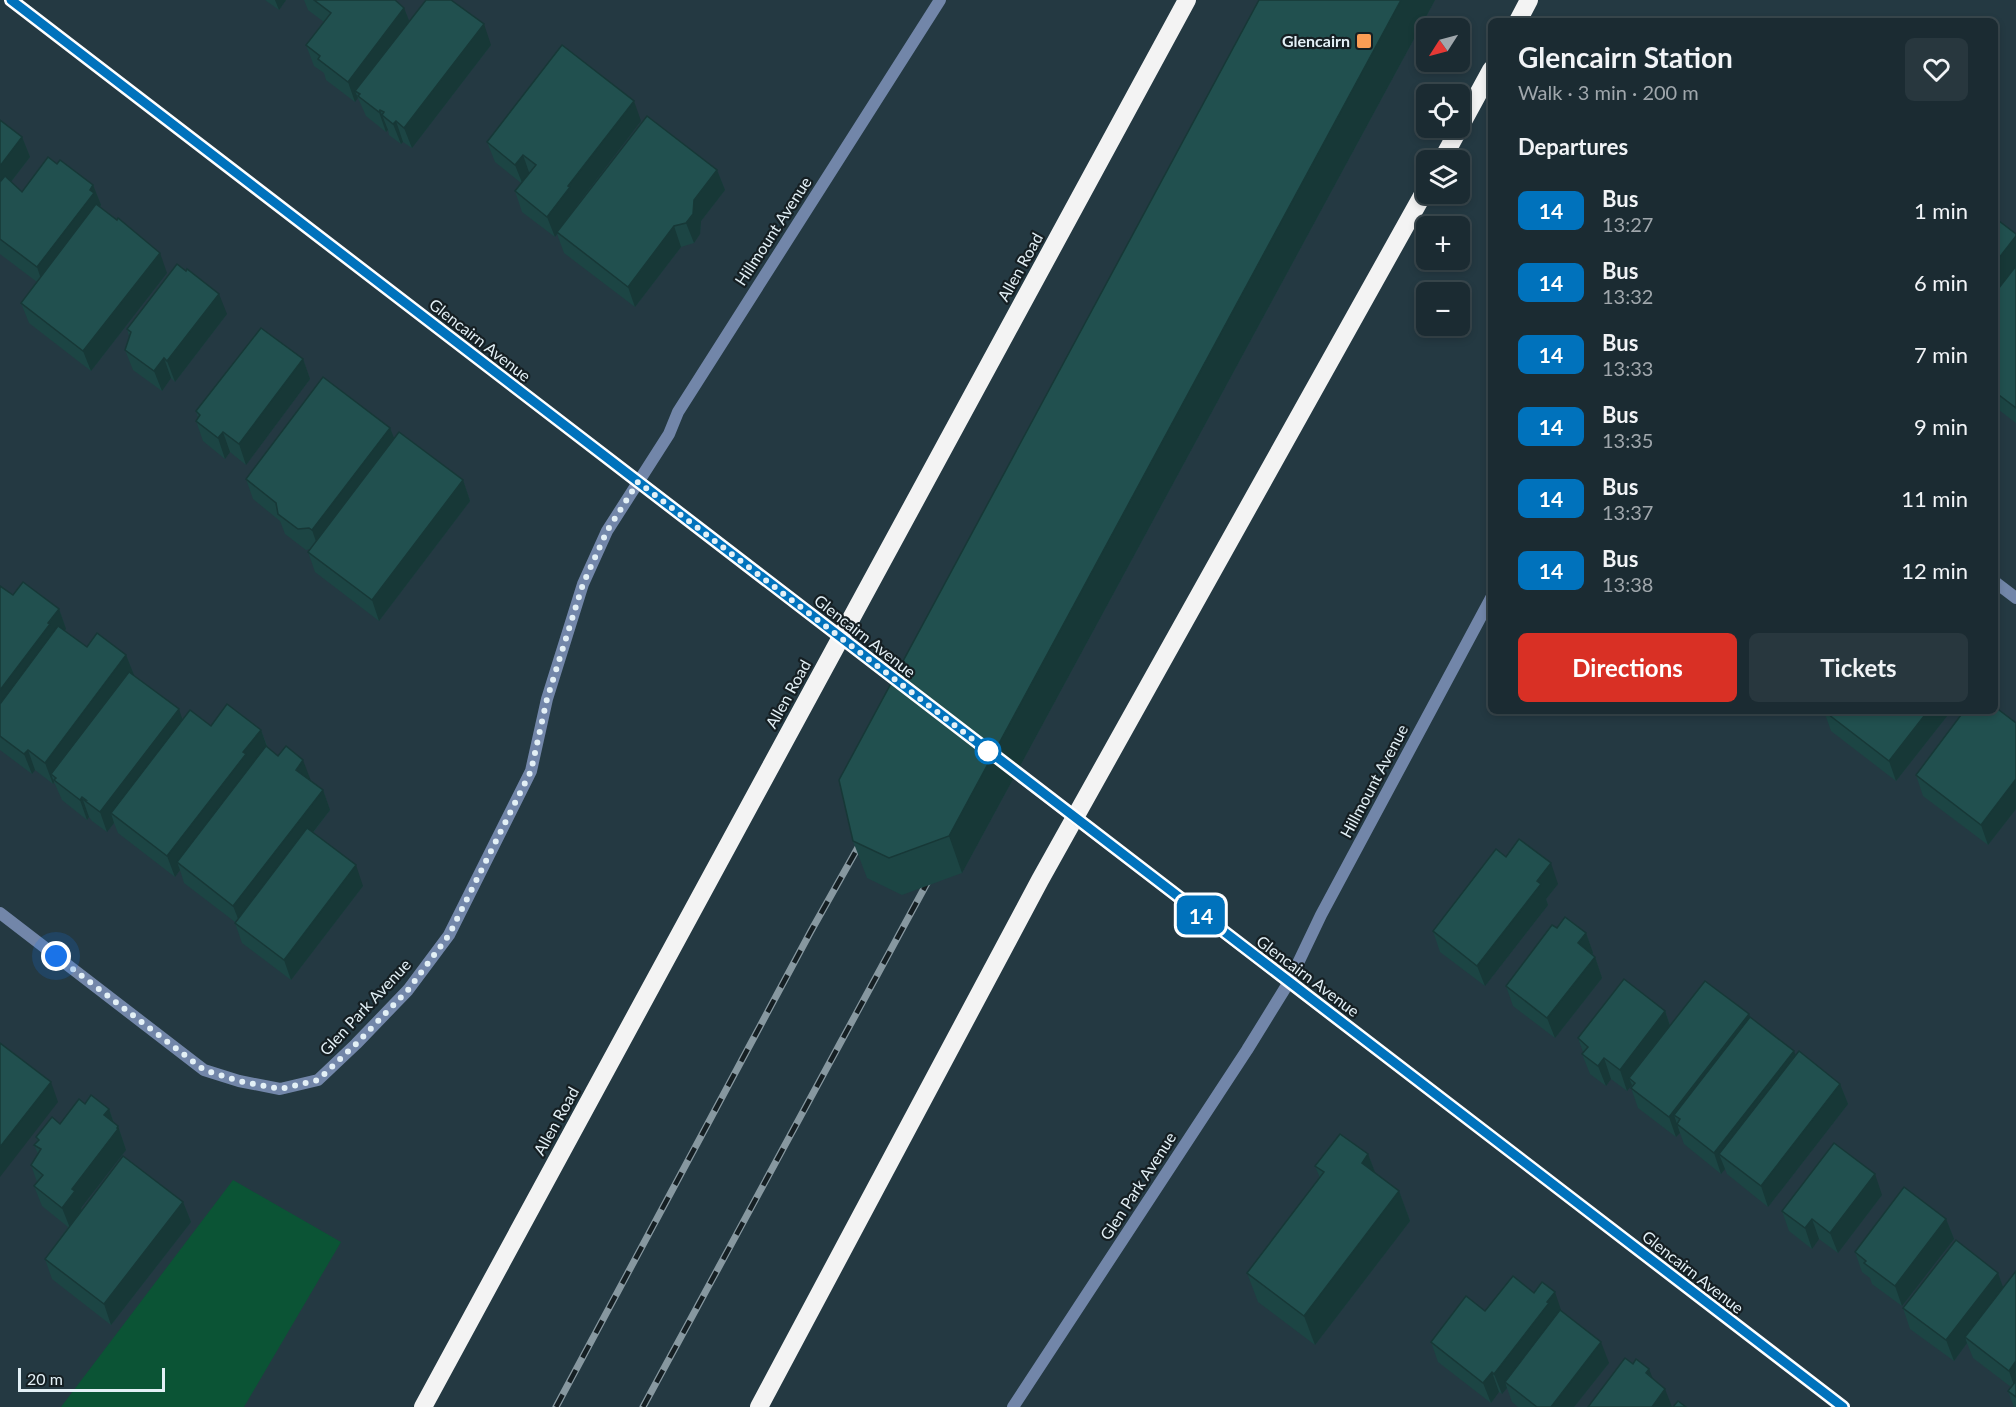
<!DOCTYPE html>
<html lang="en">
<head>
<meta charset="utf-8">
<style>
	body { margin:0; font-family:Lato,sans-serif; background:#28373e; color:#f1f3f6; height:100vh; display:flex; flex-direction:column; font-size:22px; white-space:nowrap }
	* { box-sizing:border-box; margin:0 }
	p { font-size:20px; color:#a0a7ac }
	.icon { flex:none; width:33px; height:33px; fill:none; stroke:currentColor; stroke-width:2; stroke-linecap:round; stroke-linejoin:round }
	.map { position:relative; flex:1; overflow:hidden }
	.details { position:absolute; left:1488px; top:18px; width:510px; height:696px; display:flex; flex-direction:column; background:#1b2b32; border-radius:9px; box-shadow:0 3px 9px #0003,0 0 0 2px #39474d }
	.details>* { flex:none }
	.badge { padding:0 12px; border-radius:9px; font-size:21px; line-height:39px }
	.needle { width:39px; rotate:234deg }
	.tools { position:absolute; left:1416px; top:18px; display:grid; gap:12px }
	.tools a { display:grid; place-items:center; width:54px; height:54px; border-radius:9px; background:#1b2b32; box-shadow:0 3px 9px #0003,0 0 0 2px #39474d; font-size:30px }
	.scale { position:absolute; left:18px; bottom:15px; width:147px; box-sizing:border-box; padding-left:6px; border:3px solid #e3f0f6; border-top:0; font-size:16px; line-height:21px; white-space:nowrap; color:#e3f0f6; -webkit-text-stroke:4px #151f23; paint-order:stroke }
	.you { position:absolute; width:30px; height:30px; margin:-15px; border:4px solid #fff; border-radius:50%; background:#1a73e8; box-shadow:0 0 0 9px #1a73e833 }
	.map>.badge { position:absolute; translate:-50% -50%; box-shadow:0 0 0 3px #fff }
	h2 { padding:0 30px; font-size:22px; line-height:54px }
	.round { display:grid; place-items:center; flex:none; width:63px; height:63px; border-radius:9px; background:#28373e }
	.head { display:flex; align-items:center; justify-content:space-between; height:102px; padding:0 30px }
	h1 { font-size:28px; font-weight:700; line-height:45px }
	.action { display:flex; gap:12px; margin-top:auto; padding:12px 30px }
	.action a { flex:1; height:69px; border-radius:9px; background:#d93025; color:#fff; font-size:24px; font-weight:700; line-height:69px; text-align:center }
	.action a+a { background:#28373e; color:#f1f3f6 }
	ul { padding:0; list-style:none }
	li { display:flex; align-items:center; gap:18px; height:72px; padding:0 30px }
	li div { flex:1 }
	li b { display:block; font-size:22px }
	li em { font-style:normal }
	li .badge { min-width:66px; font-weight:700; text-align:center }
	.map>svg:first-child { display:block }
	.green { fill:#0b5435 }
	.lines { fill:none; stroke-linecap:round; stroke-linejoin:round }
	.minor { stroke:#7286a9; stroke-width:12 }
	.tertiary { stroke:#7286a9; stroke-width:12 }
	.motorway { stroke:#f3f3f3; stroke-width:18 }
	.rail-casing { stroke:#8798a0; stroke-width:7 }
	.rail { stroke:#151f23; stroke-width:4.5; stroke-dasharray:14; stroke-linecap:butt }
	.tertiary-bridge { stroke:#7286a9; stroke-width:12 }
	.wall { fill:#1c4544 }
	.shaded-wall { fill:#173837 }
	.building { fill:#21504f; stroke:#173837; stroke-width:1.5 }
	.line-casing { stroke:#fff; stroke-width:14 }
	.line { stroke:#0072bc; stroke-width:9 }
	.walk { stroke:#e3f0f6; stroke-width:6; stroke-dasharray:0 10.8 }
	.poi-dot { fill:#fc9d54; stroke:#151f23; stroke-width:2 }
	.stop-dot { fill:#fff; stroke:#0072bc; stroke-width:3 }
	.labels { text-anchor:middle; stroke-width:4.5; stroke-linejoin:round; paint-order:stroke }
	.poi-label { font-size:16px; font-weight:bold; fill:#e3f0f6; stroke:#151f23; text-anchor:end }
	.street-label { font-size:16px; fill:#e3f0f6; stroke:#151f23 }
</style>
</head>
<body>
<div class="map">
<svg width="2016" height="1407" viewBox="0 0 2016 1407">
	<rect width="100%" height="100%" fill="#243942"/>
	<path class="green" d="M233 1180 341 1242 244 1407H61Z"/>
	<g class="lines">
		<g class="minor">
			<path d="M1995 582 2016 598"/>
			<path d="M0 913 204 1070 239 1081 280 1089 318 1080 356 1044 408 990 449 935 531 771 547 699 583 584 607 531 669 434 678 412 940 0"/>
			<path d="M1013 1407 1247 1050 1289 982 1321 915 1491 598"/>
		</g>
		<g class="tertiary">
			<path d="M11 0 708 535"/>
			<path d="M1226 934 1843 1407"/>
		</g>
		<g class="motorway">
			<path d="M1518 21 1529 0"/>
			<path d="M1442 160 1491 70"/>
			<path d="M423 1407 1187 0"/>
			<path d="M759 1407 1040 880 1426 189"/>
		</g>
		<g class="rail-casing">
			<g id="rail">
				<path d="M556 1407 811 931 865 835"/>
				<path d="M643 1407 933 872"/>
			</g>
		</g>
		<use href="#rail" class="rail"/>
		<g class="tertiary-bridge">
			<path d="M708 535 906 688"/>
			<path d="M1003 763 1226 934"/>
		</g>
	</g>
	<g class="wall">
		<path d="M265 0H286L279 10Z"/>
		<path d="M304 0H395L404 8 409 21 491 45 412 148 403 142 401 144 389 135 388 130 386 132 366 116 358 98 355 102 326 80 324 73 314 66 306 45 324 22 308 10Z"/>
		<path d="M1259 0H1435L962 873 902 895 867 878 853 841Z"/>
		<path d="M0 120 22 137 30 157 11 182 22 192 57 164 93 185 101 205 100 207 167 273 91 371 29 323 21 303 37 282 0 254Z"/>
		<path d="M641 121 577 205V206L717 170 725 190 701 221 700 234 694 243 681 247 635 307 564 253 557 234 555 237 522 212 515 191 521 183 495 162 487 142Z"/>
		<path d="M1995 218 2016 234V423L1995 407Z"/>
		<path d="M227 314 175 382 171 378 162 391 133 370 125 350 129 336 127 329Z"/>
		<path d="M303 359 310 379 246 465 230 452 225 459 203 441 196 421 198 418 196 411Z"/>
		<path d="M390 428 394 438 463 480 470 501 379 621 315 572 308 552 310 549 306 550 285 534 280 521 253 499 246 479Z"/>
		<path d="M0 586 13 595 59 609 66 629 65 631 87 647 126 655 134 675 183 719 211 726 261 730 268 748 323 790 330 810 313 833 363 886 291 980 242 943 235 923V922L184 883 180 870 175 877 118 833 114 823 107 832 92 821 89 817 87 820 62 800 54 782 53 784 35 770 32 774 0 750Z"/>
		<path d="M1824 711H1951L1896 781 1831 731Z"/>
		<path d="M2016 723V809L1988 845 1923 796 1916 775Z"/>
		<path d="M1506 857 1558 884 1546 899 1548 905 1485 986 1440 952 1433 931Z"/>
		<path d="M1557 928 1586 933 1593 953 1592 955 1595 957 1602 978 1555 1038 1513 1006 1506 986Z"/>
		<path d="M1665 1011 1670 1025 1750 1018 1796 1055 1840 1084 1848 1104 1768 1207 1727 1174 1725 1169 1721 1174 1684 1144 1680 1133 1676 1137 1638 1108 1631 1088 1632 1086V1085L1627 1091 1611 1079 1606 1086 1590 1074 1582 1054 1583 1052 1578 1038Z"/>
		<path d="M85 1104 109 1109 114 1123 118 1126 126 1150 81 1208 82 1210 183 1202 191 1222 111 1325 52 1279 45 1259 68 1227 42 1206 34 1186 37 1182 31 1165 38 1154 34 1145 37 1141 36 1137 60 1124Z"/>
		<path d="M1368 1154 1375 1173 1399 1191 1410 1221 1315 1345 1258 1302 1247 1273 1320 1178 1315 1166Z"/>
		<path d="M1882 1195 1838 1253 1819 1239 1812 1249 1789 1231 1782 1211Z"/>
		<path d="M1946 1219 1954 1239 1902 1306 1872 1284 1870 1278 1862 1272 1855 1252Z"/>
		<path d="M2016 1271V1407H2014L2008 1391 2011 1387 1973 1358 1967 1343 1954 1361 1910 1329 1903 1308 1998 1273 2003 1288Z"/>
		<path d="M1534 1293 1562 1312 1609 1363 1574 1407H1518L1512 1402 1507 1388 1502 1394 1499 1392 1491 1403 1438 1362 1431 1342 1485 1311Z"/>
	</g>
	<g class="shaded-wall">
		<path d="M275 0H286L279 10Z"/>
		<path d="M1401 0H1435L962 873 949 836Z"/>
		<path d="M404 8 412 28 360 94 355 91 358 98 355 102 348 82Z"/>
		<path d="M484 24 491 45 412 148 404 128Z"/>
		<path d="M634 101 641 121 577 205V207L555 237 547 217 568 186Z"/>
		<path d="M380 110 388 130 386 132 379 112Z"/>
		<path d="M396 121 403 142 401 144 393 124Z"/>
		<path d="M22 137 30 157 0 196V166Z"/>
		<path d="M523 155 530 175 523 185 515 165Z"/>
		<path d="M717 170 725 190 701 221 700 234 694 243 686 223 694 200Z"/>
		<path d="M93 185 101 205 44 288 37 267Z"/>
		<path d="M674 226 681 247 635 307 628 287Z"/>
		<path d="M2016 236V266L1995 293V263Z"/>
		<path d="M160 253 167 273 91 371 83 351Z"/>
		<path d="M219 294 227 314 175 382 167 361Z"/>
		<path d="M164 358 171 378 162 391 154 371Z"/>
		<path d="M303 359 310 379 246 465 239 444Z"/>
		<path d="M390 428 398 448 319 550 312 530Z"/>
		<path d="M223 432 230 452 225 459 218 438Z"/>
		<path d="M463 480 470 501 379 621 372 600Z"/>
		<path d="M59 609 66 629 0 720V690Z"/>
		<path d="M126 655 134 675 56 778 51 774 54 782 53 784 45 763Z"/>
		<path d="M179 709 186 730 111 813 114 823 107 832 100 812Z"/>
		<path d="M1928 711H1951L1896 781 1889 761Z"/>
		<path d="M261 730 268 750 177 862 180 870 175 877 167 856 243 752Z"/>
		<path d="M28 750 35 770 32 774 24 754Z"/>
		<path d="M303 760 311 781 296 770Z"/>
		<path d="M2016 779V809L1988 845 1981 825Z"/>
		<path d="M323 790 330 810 241 926 233 906Z"/>
		<path d="M82 797 89 817 87 820 80 800Z"/>
		<path d="M1551 863 1558 884 1546 899 1548 905 1485 986 1477 966 1537 881Z"/>
		<path d="M356 865 363 886 291 980 284 960Z"/>
		<path d="M1586 933 1593 953 1585 964 1578 943Z"/>
		<path d="M1595 957 1602 978 1555 1038 1547 1018Z"/>
		<path d="M1665 1011 1672 1032 1629 1078 1632 1085 1627 1091 1620 1070Z"/>
		<path d="M1749 1014 1756 1035 1674 1115 1680 1133 1676 1137 1669 1117Z"/>
		<path d="M1794 1051 1802 1071 1719 1154 1725 1169 1721 1174 1714 1153Z"/>
		<path d="M1604 1058 1611 1079 1606 1086 1598 1066Z"/>
		<path d="M51 1082 58 1102 0 1177V1147Z"/>
		<path d="M1840 1084 1848 1104 1768 1207 1761 1186Z"/>
		<path d="M109 1109 116 1130 104 1115Z"/>
		<path d="M118 1126 126 1150 81 1208 82 1212 70 1228 62 1208 72 1189Z"/>
		<path d="M1368 1154 1379 1183 1362 1163Z"/>
		<path d="M1875 1174 1882 1195 1838 1253 1830 1233Z"/>
		<path d="M1399 1191 1410 1221 1315 1345 1304 1316Z"/>
		<path d="M183 1202 191 1222 111 1325 104 1304Z"/>
		<path d="M1812 1219 1819 1239 1812 1249 1805 1228Z"/>
		<path d="M1946 1219 1954 1239 1902 1306 1895 1286Z"/>
		<path d="M1998 1273 2005 1293 1965 1337 1967 1343 1954 1361 1946 1340Z"/>
		<path d="M1555 1292 1562 1313 1505 1382 1507 1388 1502 1394 1494 1374Z"/>
		<path d="M1601 1342 1609 1363 1574 1407H1551Z"/>
		<path d="M2016 1361V1391L2009 1371Z"/>
		<path d="M1649 1369 1657 1389 1646 1373Z"/>
		<path d="M1492 1372 1499 1392 1491 1403 1483 1383Z"/>
		<path d="M1665 1389 1672 1407H1652Z"/>
	</g>
	<g class="building">
		<path d="M314 0H395L404 8 348 82 318 59 320 56 306 45 331 13Z"/>
		<path d="M426 0H451L484 24 404 128 396 121 393 124 382 115 384 112 380 110 379 112 358 96 360 94 355 91Z"/>
		<path d="M1259 0H1401L949 836 889 858 853 841 839 780Z"/>
		<path d="M562 45 634 101 568 186 570 187 547 217 515 191 536 165 523 155 515 165 487 142Z"/>
		<path d="M647 116 717 170 694 200 693 214 686 223 674 226 628 287 557 232Z"/>
		<path d="M0 120 22 137 0 166Z"/>
		<path d="M48 157 57 164 60 160 93 185 90 190 94 193 37 267 0 239V182L5 176 22 192Z"/>
		<path d="M96 204 117 220 118 218 160 253 83 351 21 303Z"/>
		<path d="M1995 218 2016 234V236L1995 263Z"/>
		<path d="M177 264 186 271 187 269 219 294 167 361 164 358 154 371 125 350 131 332 127 329Z"/>
		<path d="M2016 266V408L1995 392V293Z"/>
		<path d="M261 328 303 359 239 444 223 432 218 438 196 421 200 415 196 411Z"/>
		<path d="M323 377 390 428 312 530 309 528 298 529 278 514 276 503 246 479Z"/>
		<path d="M399 432 463 480 372 600 308 552Z"/>
		<path d="M23 582 59 609 48 623 50 624 0 690V586L13 595Z"/>
		<path d="M58 626 87 647 97 633 126 655 45 763 28 750 24 754 0 736V704Z"/>
		<path d="M129 672 179 709 100 812 84 800H86L82 797 80 800 54 780 56 778 51 774Z"/>
		<path d="M227 704 261 730 243 752 246 754 167 856 111 813 190 710 211 726Z"/>
		<path d="M1995 707 2016 723V779L1981 825 1916 775 1964 711H1995Z"/>
		<path d="M1824 711H1928L1889 761Z"/>
		<path d="M266 746 278 756 286 746 303 760 296 770 323 790 233 906 177 862Z"/>
		<path d="M307 828 356 865 284 960 235 923Z"/>
		<path d="M1519 839 1551 863 1537 881 1541 884 1477 966 1433 931 1496 849 1506 857Z"/>
		<path d="M1565 917 1586 933 1578 943 1595 957 1547 1018 1506 986 1552 925 1557 928Z"/>
		<path d="M1624 979 1665 1011 1620 1070 1604 1058 1598 1066 1582 1054 1588 1047 1578 1038Z"/>
		<path d="M1705 981 1749 1014 1669 1117 1631 1088 1635 1083 1629 1078Z"/>
		<path d="M1750 1017 1794 1051 1714 1153 1677 1124 1680 1119 1674 1115Z"/>
		<path d="M0 1043 51 1082 0 1147Z"/>
		<path d="M1799 1051 1840 1084 1761 1186 1719 1154Z"/>
		<path d="M91 1095 109 1109 104 1115 118 1126 117 1128 118 1129 72 1189 75 1191 62 1208 34 1186 43 1175 31 1165 41 1149 34 1145 39 1140 36 1137 52 1117 60 1124 79 1099 85 1104Z"/>
		<path d="M1340 1134 1368 1154 1362 1163 1399 1191 1304 1316 1247 1273 1324 1172 1315 1166Z"/>
		<path d="M1834 1143 1875 1174 1830 1233 1812 1219 1805 1228 1782 1211Z"/>
		<path d="M123 1156 183 1202 104 1304 45 1259Z"/>
		<path d="M1904 1187 1946 1219 1895 1286 1864 1263 1866 1261 1855 1252Z"/>
		<path d="M1956 1240 1998 1273 1946 1340 1903 1308Z"/>
		<path d="M2016 1271V1361L2009 1371 1965 1337Z"/>
		<path d="M1513 1276 1534 1293 1542 1282 1555 1292 1547 1302 1549 1303 1494 1374 1492 1372 1483 1383 1431 1342 1466 1296 1485 1311Z"/>
		<path d="M1560 1310 1601 1342 1551 1407H1537L1505 1382Z"/>
		<path d="M1625 1358 1633 1364 1636 1359 1649 1369 1646 1373 1665 1389 1652 1407H1588Z"/>
		<path d="M2016 1381V1397L2008 1391Z"/>
		<path d="M1678 1401 1686 1407H1673Z"/>
	</g>
	<g class="lines">
		<g class="line-casing">
			<path id="line" d="M11 0 1843 1407"/>
		</g>
		<use href="#line" class="line"/>
		<path class="walk" d="M56 956 204 1070 239 1081 280 1089 318 1080 356 1044 408 990 449 935 531 771 547 699 583 584 607 531 638 482 988 751"/>
	</g>
	<rect class="poi-dot" x="1356" y="33" width="16" height="16" rx="3"/>
	<circle class="stop-dot" cx="988" cy="751" r="12"/>
	<g class="labels">
		<g class="poi-label">
			<text x="1350" y="47">Glencairn</text>
		</g>
		<g class="street-label">
			<text transform="translate(773 231) rotate(-57)" y="6">Hillmount Avenue</text>
			<text transform="translate(1020 267) rotate(-61)" y="6">Allen Road</text>
			<text transform="translate(480 340) rotate(38)" y="6">Glencairn Avenue</text>
			<text transform="translate(865 636) rotate(38)" y="6">Glencairn Avenue</text>
			<text transform="translate(788 694) rotate(-61)" y="6">Allen Road</text>
			<text transform="translate(1374 781) rotate(-62)" y="6">Hillmount Avenue</text>
			<text transform="translate(1308 976) rotate(37)" y="6">Glencairn Avenue</text>
			<text transform="translate(365 1007) rotate(-47)" y="6">Glen Park Avenue</text>
			<text transform="translate(556 1121) rotate(-61)" y="6">Allen Road</text>
			<text transform="translate(1138 1186) rotate(-57)" y="6">Glen Park Avenue</text>
			<text transform="translate(1693 1272) rotate(38)" y="6">Glencairn Avenue</text>
		</g>
	</g>
</svg>
<div class="tools">
<a><svg class="needle" viewBox="-14 -14 28 28"><path d="M0-13l5 13h-10z" fill="#e53935"/><path d="M0 13l5-13h-10z" fill="#a0a7ac"/></svg></a>
<a><svg class="icon" aria-label="locate" viewBox="0 0 24 24"><circle cx="12" cy="12" r="6"/><path d="M12 2v4M12 18v4M2 12h4M18 12h4"/></svg></a>
<a><svg class="icon" aria-label="layers" viewBox="0 0 24 24"><path d="M12 4l9 5-9 5-9-5zM3 14l9 5 9-5"/></svg></a>
<a>+</a>
<a>−</a>
</div>
<div class="scale">20 m</div>
<div class="you" style="left:56px;top:956px"></div>
<b class="badge" style="left:1201px;top:915px;background:#0072bc;color:#fff">14</b>
<section class="details">
<div class="head"><div><h1>Glencairn Station</h1><p>Walk · 3 min · 200 m</p></div><a class="round"><svg class="icon" aria-label="heart" viewBox="0 0 24 24"><path d="M12 20l-8-8c-3-5 5-10 8-4 3-6 11-1 8 4z"/></svg></a></div>
<h2>Departures</h2>
<ul>
<li><span class="badge" style="background:#0072bc;color:#fff">14</span><div><b>Bus</b><p>13:27</p></div><em>1 min</em></li>
<li><span class="badge" style="background:#0072bc;color:#fff">14</span><div><b>Bus</b><p>13:32</p></div><em>6 min</em></li>
<li><span class="badge" style="background:#0072bc;color:#fff">14</span><div><b>Bus</b><p>13:33</p></div><em>7 min</em></li>
<li><span class="badge" style="background:#0072bc;color:#fff">14</span><div><b>Bus</b><p>13:35</p></div><em>9 min</em></li>
<li><span class="badge" style="background:#0072bc;color:#fff">14</span><div><b>Bus</b><p>13:37</p></div><em>11 min</em></li>
<li><span class="badge" style="background:#0072bc;color:#fff">14</span><div><b>Bus</b><p>13:38</p></div><em>12 min</em></li>
</ul>
<div class="action"><a>Directions</a><a>Tickets</a></div>
</section>
</div>
</body>
</html>
